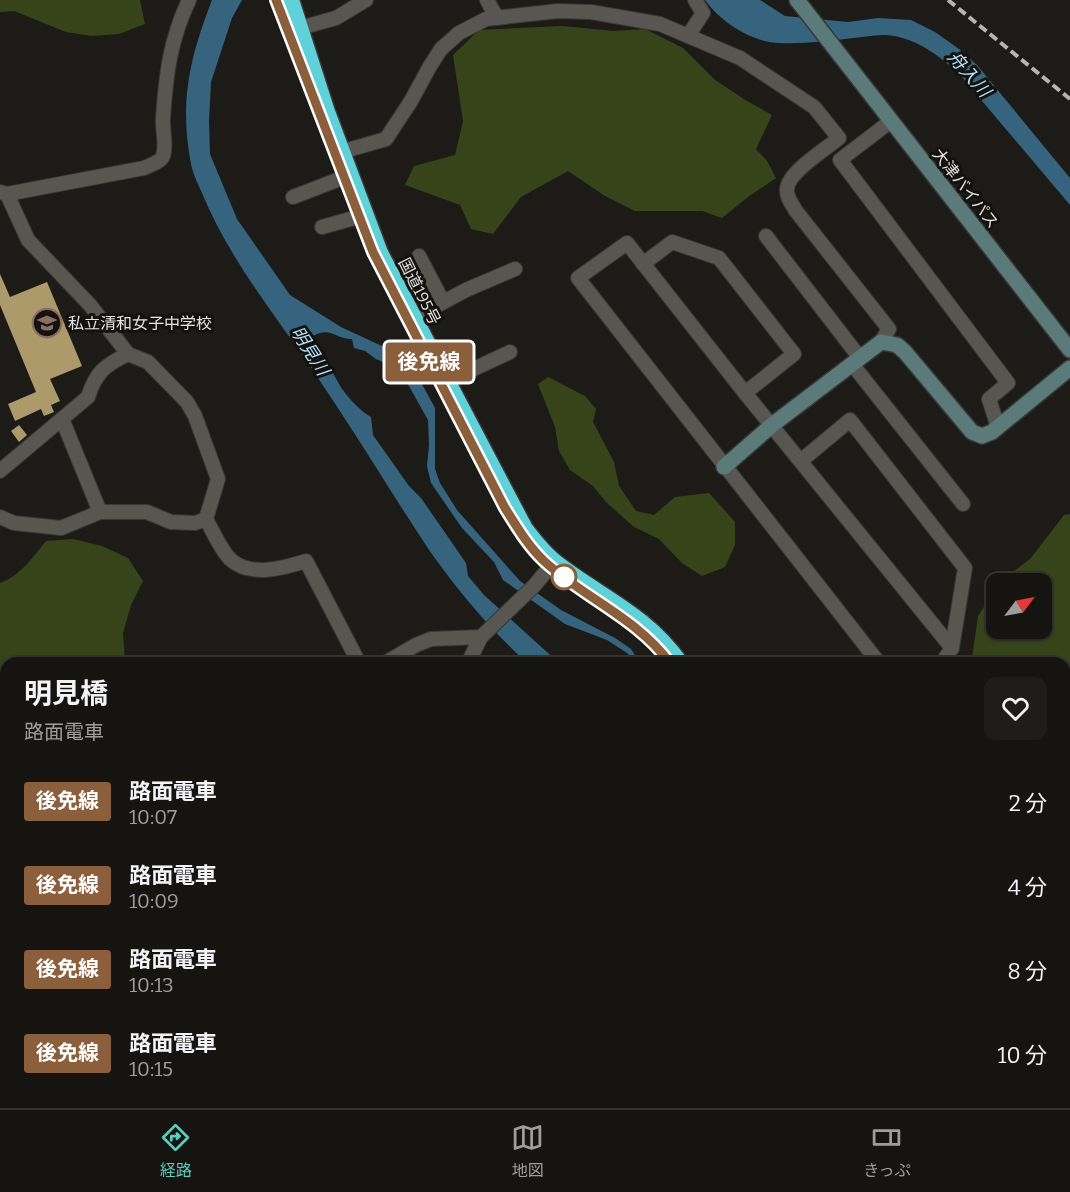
<!DOCTYPE html>
<html lang="ja">
<head>
<meta charset="utf-8">
<style>
	body { margin:0; font-family:Bitter,"Noto Sans JP",serif; background:#1f1d1a; color:#f1f3f6; height:100vh; display:flex; flex-direction:column; font-size:22px; white-space:nowrap }
	* { box-sizing:border-box; margin:0 }
	p { font-size:20px; color:#9e9e9f }
	.icon { flex:none; width:33px; height:33px; fill:none; stroke:currentColor; stroke-width:2; stroke-linecap:round; stroke-linejoin:round }
	.map { position:relative; flex:1; overflow:hidden }
	.details { position:absolute; left:0px; top:657px; width:1071px; height:452px; display:flex; flex-direction:column; background:#161411; border-radius:18px 18px 0 0; box-shadow:0 2px 4px #0004,0 0 0 2px #353331 }
	.details>* { flex:none }
	.badge { padding:0 12px; border-radius:4px; font-size:21px; line-height:39px }
	.needle { width:39px; rotate:58deg }
	.controls { position:absolute; left:986px; top:573px; display:grid; gap:12px }
	.controls a { display:grid; place-items:center; width:66px; height:66px; border-radius:12px; background:#161411; box-shadow:0 2px 4px #0004,0 0 0 2px #353331; font-size:30px }
	.map>.badge { position:absolute; translate:-50% -50%; box-shadow:0 0 0 3px #fff }
	.round { display:grid; place-items:center; flex:none; width:63px; height:63px; border-radius:12px; background:#1f1d1a }
	.headline { display:flex; align-items:center; justify-content:space-between; height:102px; padding:0 24px }
	h1 { font-size:28px; font-weight:700; line-height:45px }
	ul { padding:0; list-style:none }
	li { display:flex; align-items:center; gap:18px; height:84px; padding:0 24px }
	li div { flex:1 }
	li b { display:block; font-size:22px }
	li em { font-style:normal }
	li .badge { min-width:66px; font-weight:700; text-align:center }
	.dock { display:flex; justify-content:space-around; align-items:center; height:84px; border-top:2px solid #353331; background:#161411; font-size:16px; color:#9e9e9f }
	.dock a { display:grid; justify-items:center; gap:3px }
	.dock .on { color:#59cebf }
	.map>svg:first-child { display:block }
	.forest { fill:#374419 }
	.water { fill:#36637e }
	.building { fill:#ac9a6b }
	.lines { fill:none; stroke-linecap:round; stroke-linejoin:round }
	.street-casing { stroke:#383735; stroke-width:16 }
	.secondary-casing { stroke:#383735; stroke-width:18 }
	.highway-casing { stroke:#383735; stroke-width:21 }
	.street { stroke:#585651; stroke-width:14 }
	.secondary { stroke:#5b7b7a; stroke-width:15 }
	.highway { stroke:#61d1d9; stroke-width:18 }
	.tram { stroke:#b7b5b3; stroke-width:1.5 }
	.rail { stroke:#b7b5b3; stroke-width:4; stroke-dasharray:9 4.5; stroke-linecap:butt }
	.line-casing { stroke:#fff; stroke-width:14 }
	.line { stroke:#8b5e3c; stroke-width:9 }
	.stop-dot { fill:#fff; stroke:#8b5e3c; stroke-width:3 }
	.labels { text-anchor:middle; stroke-width:6; stroke-linejoin:round; paint-order:stroke }
	.street-label { font-size:16px; fill:#e5e3e1; stroke:#13120e }
	.poi-label { font-size:16px; fill:#e5e3e1; stroke:#13120e; text-anchor:start }
	.water-label { font-size:18px; font-style:italic; fill:#b5dffa; stroke:#13120e }
</style>
</head>
<body>
<div class="map">
<svg width="1070" height="1108" viewBox="0 0 1070 1108">
	<rect width="100%" height="100%" fill="#1d1b17"/>
	<g class="forest">
		<path d="M0 0H140L145 24 119 34 92 36 66 32 14 11 0 12Z"/>
		<path d="M562 26 614 31 645 29 683 48 715 80 747 101 772 115 756 149 767 161 776 178 748 197 722 218 702 211H635L605 196 568 171 521 197 493 234 471 229 460 205 405 185 414 166 455 155 463 121 453 55 479 30Z"/>
		<path d="M548 377 585 396 596 409 593 422 614 462 619 486 636 511 654 515 675 497 709 493 735 522V545L725 567 702 576 682 563 659 539 634 527 606 502 593 486 570 470 559 451 555 427 538 384Z"/>
		<path d="M1070 514V899L1065 897V663H972V658L978 616 996 588V628H1041V584L999 583 1030 559 1064 515Z"/>
		<path d="M73 539 102 546 128 558 143 581 131 605 123 633 125 662 6 663V840L0 841V583C20 576 33 557 46 541Z"/>
	</g>
	<g class="water">
		<path d="M212 0H242L232 18 211 82 209 121 210 154 237 219 290 295 341 327 384 347 407 362 417 375 435 408V469L440 483 457 510 520 581 561 610 615 638 631 649 640 663H637L627 653 607 640 565 624 503 580 494 562 462 528 431 483 427 466 429 445 428 420 401 372 385 363 376 359 365 351 354 348 352 339C335 339 331 326 313 336L319 354C328 359 336 381 343 390 349 399 362 412 371 417L373 435 409 486 421 498 466 563 468 576 484 595 559 663H527C490 629 458 591 429 550 387 486 348 421 305 359 268 306 227 254 202 193 198 184 193 174 191 164 179 102 190 57 212 0Z"/>
		<path d="M705 0H760L785 16 848 22 878 18 911 20 935 32 959 49 977 65 1070 178V205L961 76C942 58 921 41 894 36 880 33 867 37 853 38 829 41 802 44 779 43 751 42 721 22 705 0Z"/>
	</g>
	<g class="building">
		<path d="M0 274 10 297 47 282 82 366 50 379 60 401 51 405 54 412 44 416 41 409 15 421 8 404 36 392 0 305Z"/>
		<path d="M19 425 27 435 19 442 11 431Z"/>
	</g>
	<g class="lines">
		<g class="street-casing">
			<g id="street">
				<path d="M487 0 497 18"/>
				<path d="M300 28 336 18 366 0"/>
				<path d="M688 36 703 13 695 0"/>
				<path d="M891 121 840 160 1008 383 989 399 998 427"/>
				<path d="M341 152 386 139 411 101 430 66 441 49 459 33 486 19 558 11 591 12 660 24 740 58 814 107 839 138C826 149 788 172 787 189 786 197 792 204 796 211L889 329 881 342"/>
				<path d="M0 192 7 194 144 168C150 165 161 162 163 156 167 146 162 129 163 118 166 75 170 40 189 0"/>
				<path d="M7 194 28 240 90 305 128 354 148 362 187 402 195 416 218 479 206 519"/>
				<path d="M293 197 350 175"/>
				<path d="M322 227 365 215"/>
				<path d="M766 236 860 358"/>
				<path d="M419 256 443 302"/>
				<path d="M643 264 672 242 719 258 794 354 745 393"/>
				<path d="M412 319 466 290 515 269"/>
				<path d="M852 364 963 504"/>
				<path d="M446 382 510 352"/>
				<path d="M62 419 100 512"/>
				<path d="M802 460 850 420 965 568 952 648 942 663"/>
				<path d="M0 471 88 397C96 372 105 365 128 354"/>
				<path d="M0 517 14 523 61 528 100 512H147L171 522 195 523 206 519C212 530 221 550 230 559 250 578 284 568 306 561L359 663"/>
				<path d="M385 663 416 645 431 639 481 637"/>
				<path d="M468 663 481 637 534 586 554 562"/>
				<path d="M879 663 578 278 627 243 745 393 952 648"/>
				<path d="M1065 1020 1070 1021"/>
				<path d="M0 1084 6 1090"/>
				<path d="M18 1102 23 1108"/>
				<path d="M902 1102 905 1108"/>
				<path d="M421 1108 424 1102"/>
			</g>
		</g>
		<g class="secondary-casing">
			<g id="secondary">
				<path d="M797 0 1070 350"/>
				<path d="M724 467 772 425 881 342 897 345 905 352 972 432 982 436 992 432 1070 368"/>
			</g>
		</g>
		<g class="highway-casing">
			<g id="highway">
				<path d="M290 0 326 112 379 253 524 529C533 541 543 554 556 564 600 598 645 615 679 663"/>
				<path d="M1065 1059 1070 1062"/>
			</g>
		</g>
		<use href="#street" class="street"/>
		<use href="#secondary" class="secondary"/>
		<use href="#highway" class="highway"/>
		<g class="tram">
			<path d="M271 0 368 256 514 532C524 546 534 560 548 571 586 603 634 622 665 663"/>
			<path d="M1065 1072 1070 1076"/>
		</g>
		<path class="rail" d="M948 0 1070 99"/>
	</g>
	<g class="lines">
		<g class="line-casing">
			<path id="line" d="M276 0 373 252 505 508C517 527 528 546 544 561 584 598 637 618 670 663"/>
		</g>
		<use href="#line" class="line"/>
	</g>
	<defs>
		<g id="school-ring" transform="scale(1.5)"><circle r="9.5" fill="#13120e" stroke="#8d6e63" stroke-width="1.5"/><path d="M0-5L7-2L0 1L-7-2ZM-4 1L0 2.5L4 1V4Q0 6-4 4Z" fill="#8d6e63"/></g>
	</defs>
	<g fill-rule="evenodd">
		<use href="#school-ring" x="47" y="323"/>
	</g>
	<circle class="stop-dot" cx="564" cy="577" r="12"/>
	<g class="labels">
		<g class="street-label">
			<text transform="translate(966 188) rotate(52)" y="6">大津バイパス</text>
			<text transform="translate(420 291) rotate(63)" y="6">国道195号</text>
		</g>
		<g class="poi-label">
			<text x="68" y="329">私立清和女子中学校</text>
		</g>
		<g class="water-label">
			<text transform="translate(969 74) rotate(49)" y="6">舟入川</text>
			<text transform="translate(310 351) rotate(57)" y="6">明見川</text>
		</g>
	</g>
</svg>
<div class="controls">
<a><svg class="needle" viewBox="-14 -14 28 28"><path d="M0-13l5 13h-10z" fill="#e53935"/><path d="M0 13l5-13h-10z" fill="#9e9e9f"/></svg></a>
</div>
<b class="badge" style="left:429px;top:362px;background:#8b5e3c;color:#fff">後免線</b>
<section class="details">
<div class="headline"><div><h1>明見橋</h1><p>路面電車</p></div><a class="round"><svg class="icon" aria-label="heart" viewBox="0 0 24 24"><path d="M12 20l-8-8c-3-5 5-10 8-4 3-6 11-1 8 4z"/></svg></a></div>
<ul>
<li><span class="badge" style="background:#8b5e3c;color:#fff">後免線</span><div><b>路面電車</b><p>10:07</p></div><em>2 分</em></li>
<li><span class="badge" style="background:#8b5e3c;color:#fff">後免線</span><div><b>路面電車</b><p>10:09</p></div><em>4 分</em></li>
<li><span class="badge" style="background:#8b5e3c;color:#fff">後免線</span><div><b>路面電車</b><p>10:13</p></div><em>8 分</em></li>
<li><span class="badge" style="background:#8b5e3c;color:#fff">後免線</span><div><b>路面電車</b><p>10:15</p></div><em>10 分</em></li>
</ul>
</section>
</div>
<nav class="dock">
<a class="on"><svg class="icon" aria-label="directions" viewBox="0 0 24 24"><path d="M12 3l9 9-9 9-9-9zM9 14v-3h6M13 9l2 2-2 2"/></svg>経路</a>
<a><svg class="icon" aria-label="map" viewBox="0 0 24 24"><path d="M3 6l6-2 6 2 6-2v14l-6 2-6-2-6 2zM9 4v14M15 6v14"/></svg>地図</a>
<a><svg class="icon" aria-label="tickets" viewBox="0 0 24 24"><path d="M3 7h18v10H3zM15 7v10"/></svg>きっぷ</a>
</nav>
</body>
</html>
